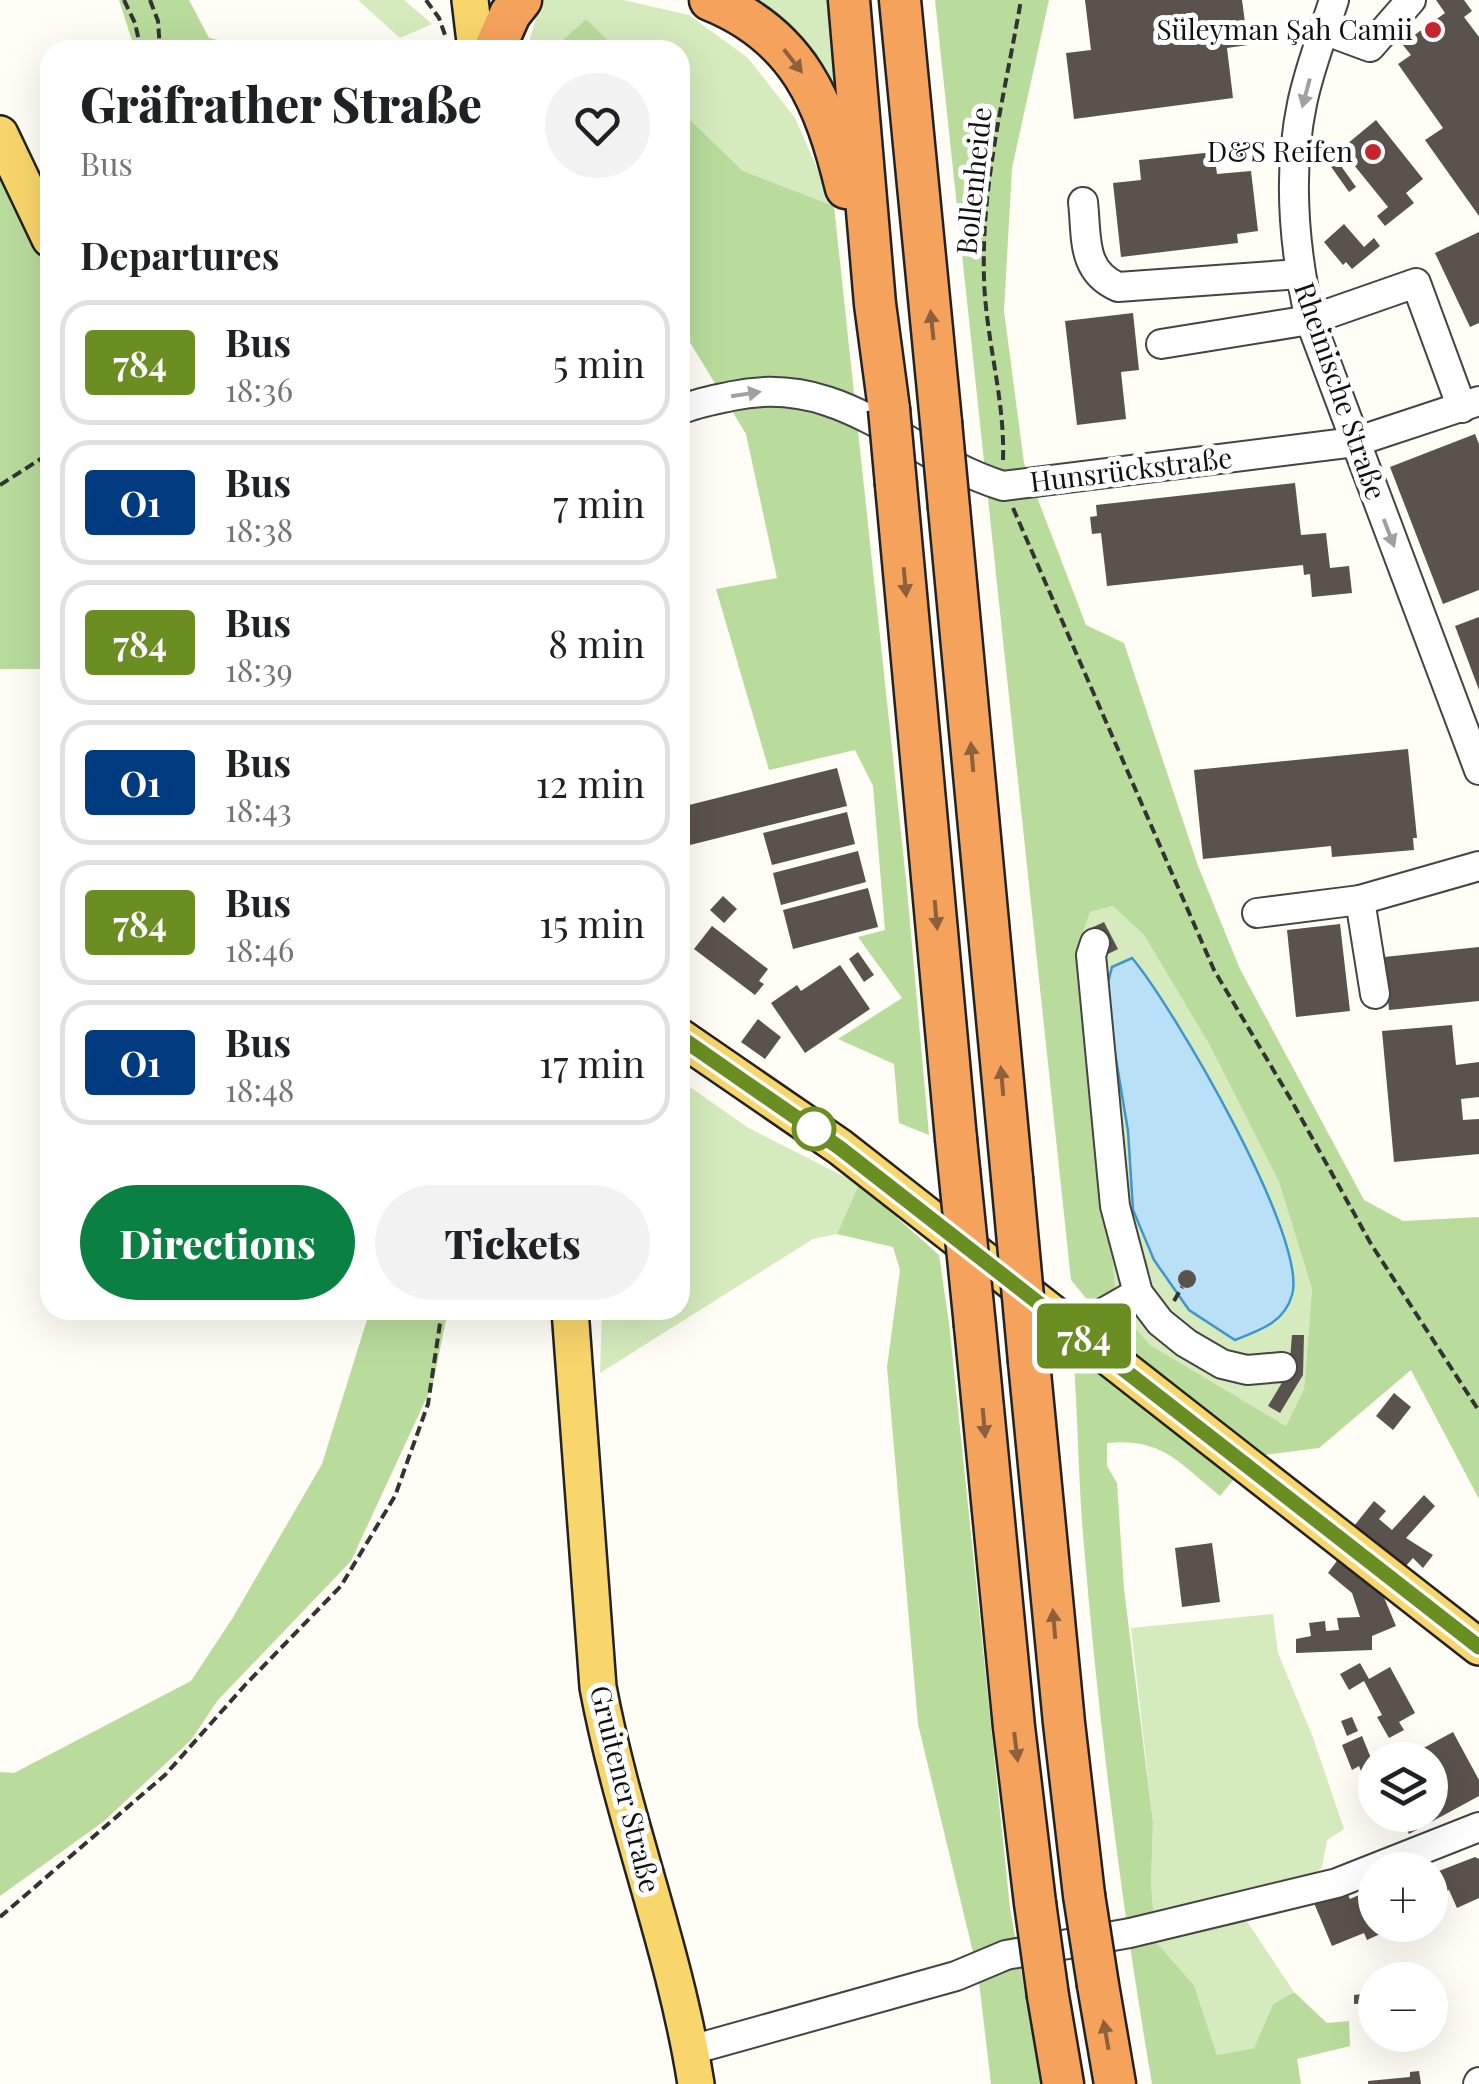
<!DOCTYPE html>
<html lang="en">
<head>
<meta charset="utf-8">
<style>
	body { margin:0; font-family:"Playfair Display",serif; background:#f2f2f2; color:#202124; height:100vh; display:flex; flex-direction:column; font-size:38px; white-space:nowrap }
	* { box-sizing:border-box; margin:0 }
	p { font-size:32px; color:#757577 }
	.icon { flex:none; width:55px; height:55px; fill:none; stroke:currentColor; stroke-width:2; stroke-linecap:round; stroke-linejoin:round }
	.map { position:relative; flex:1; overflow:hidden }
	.side { position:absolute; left:40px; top:40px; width:650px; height:1280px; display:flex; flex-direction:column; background:#fff; border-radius:30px; box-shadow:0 10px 40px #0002 }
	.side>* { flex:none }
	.badge { padding:0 20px; border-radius:8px; font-size:35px; line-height:65px }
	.controls { position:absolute; left:1358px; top:1742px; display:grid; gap:20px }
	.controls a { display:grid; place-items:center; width:90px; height:90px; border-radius:50%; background:#fff; box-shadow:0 10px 40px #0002; font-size:50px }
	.map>.badge { position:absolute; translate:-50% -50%; box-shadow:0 0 0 5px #fff }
	h2 { padding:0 40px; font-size:38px; line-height:90px }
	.round { display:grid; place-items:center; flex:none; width:105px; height:105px; border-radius:52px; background:#f2f2f2 }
	.summary { display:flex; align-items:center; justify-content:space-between; height:170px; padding:0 40px }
	h1 { font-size:48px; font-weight:800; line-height:75px }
	.cta { display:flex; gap:20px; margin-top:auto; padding:20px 40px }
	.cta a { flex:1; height:115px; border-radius:60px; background:#0b8043; color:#fff; font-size:40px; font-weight:800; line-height:115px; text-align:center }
	.cta a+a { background:#f2f2f2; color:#202124 }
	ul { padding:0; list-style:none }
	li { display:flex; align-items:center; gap:30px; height:125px; margin:0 20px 15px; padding:0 20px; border:5px solid #e0e0e0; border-radius:30px }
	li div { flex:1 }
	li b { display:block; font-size:38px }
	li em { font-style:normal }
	li .badge { min-width:110px; font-weight:700; text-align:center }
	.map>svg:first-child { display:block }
	.green { fill:#d5ebbd; fill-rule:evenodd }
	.forest { fill:#b9dc9c; fill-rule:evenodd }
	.water { fill:#b9e0f7; stroke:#3f96cf; stroke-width:2.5 }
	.building { fill:#5a524d }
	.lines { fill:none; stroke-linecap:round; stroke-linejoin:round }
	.minor-casing { stroke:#444; stroke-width:32 }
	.major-casing { stroke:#222; stroke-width:40 }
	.highway-casing { stroke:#222; stroke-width:45 }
	.path { stroke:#333; stroke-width:4; stroke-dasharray:10 5; stroke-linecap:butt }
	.minor { stroke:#fff; stroke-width:28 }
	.major { stroke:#f9d66b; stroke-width:35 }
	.highway { stroke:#f5a25d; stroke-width:40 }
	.highway-bridge-casing { stroke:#222; stroke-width:45; stroke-linecap:butt }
	.highway-bridge { stroke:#f5a25d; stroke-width:40 }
	.oneway { fill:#8e613b }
	.oneway2 { fill:#a0a0a0 }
	.line-casing { stroke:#fff; stroke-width:22 }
	.line { stroke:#6b8e23; stroke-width:15 }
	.poi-dot { fill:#c4262e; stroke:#fff; stroke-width:4 }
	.stop-dot { fill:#fff; stroke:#6b8e23; stroke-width:5 }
	.labels { text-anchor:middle; stroke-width:10; stroke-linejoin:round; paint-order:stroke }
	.poi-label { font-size:28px; fill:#111; stroke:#fff; text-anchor:end }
	.street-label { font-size:28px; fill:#111; stroke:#fff }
</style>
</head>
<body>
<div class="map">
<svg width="1479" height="2084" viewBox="0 0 1479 2084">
	<rect width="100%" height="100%" fill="#fffdf5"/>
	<g class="green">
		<path d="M358 0H404L432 24 400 38Z"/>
		<path d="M541 0H623L689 15 748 58 795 118 834 206 743 171 680 110V50H618L586 19 552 50H527L535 21 536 4Z"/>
		<path d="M751 0H829L841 107Z"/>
		<path d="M1114 906 1144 935 1209 1044 1279 1182 1312 1289 1304 1389 1286 1426 1149 1345 1134 1327 1115 1286 1082 935 1089 912ZM1105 994 1275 1324 1133 1211 1128 1131Z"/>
		<path d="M680 1080 747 1127 859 1184 837 1234 813 1239 600 1373 602 1310H680Z"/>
		<path d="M1273 1614 1278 1653 1312 1735 1344 1829 1327 1840 1322 1868 1303 1881 1234 1902 1294 1992 1273 2004 1254 2048 1217 2055 1194 1985 1156 1942 1151 1884 1153 1822 1131 1628Z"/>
	</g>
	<g class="forest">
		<path d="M119 0H189L209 38 227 42 230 50H135Z"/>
		<path d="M935 0H1049L1012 168 1004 311 1024 463 1086 625 1124 643 1198 866 1240 969 1364 1200 1403 1221 1479 1217V1499L1411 1370 1319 1448 1264 1455 1131 1353 1071 1280ZM1113 906 1144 935 1209 1044 1279 1182 1312 1289 1304 1389 1286 1426 1150 1345 1134 1327 1115 1286 1082 935 1090 912Z"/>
		<path d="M586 19 618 50H552Z"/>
		<path d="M680 110 743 171 834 206 907 889 929 1135 899 1123 894 1064 838 1039 902 998 858 937 885 930 873 786 855 750 769 770 716 589 777 578 746 434 680 326Z"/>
		<path d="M0 161 50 261V669H0Z"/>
		<path d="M859 1184 939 1255 949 1323 1010 1908 1041 2084H991L978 1973 918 1724 887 1367 900 1270 893 1247 837 1234Z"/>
		<path d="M370 1310H448L433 1384 351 1561 218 1700 191 1740 103 1822 0 1896V1772L14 1773 191 1681 232 1619 322 1464Z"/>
		<path d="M1073 1352 1088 1366 1099 1363 1239 1473 1220 1496C1179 1463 1163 1438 1107 1443V1466L1117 1483 1124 1589 1153 1822 1151 1884 1156 1942 1194 1985 1217 2055 1254 2048 1273 2004 1294 1992 1327 2023 1349 2021 1350 2046 1297 2059 1301 2084H1152C1121 1902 1098 1718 1083 1534 1078 1474 1078 1413 1073 1352Z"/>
	</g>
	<path class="water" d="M1132 958C1172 1005 1309 1239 1292 1295 1284 1323 1260 1330 1235 1340L1189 1310 1154 1260 1133 1210 1128 1131 1105 994 1112 967Z"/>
	<g class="building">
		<path d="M1085 0H1242L1248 45 1227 48 1233 98 1074 119 1066 53 1091 50Z"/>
		<path d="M1436 0H1464L1472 11 1464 17 1479 37V216L1425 140 1443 128 1398 64 1411 55 1402 44 1445 13Z"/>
		<path d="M1376 120 1423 179 1406 193 1414 203 1385 226 1377 216 1388 207 1341 149Z"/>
		<path d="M1329 149 1356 187 1349 192 1322 154Z"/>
		<path d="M1214 152 1217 174 1251 171 1258 231 1237 234 1238 243 1121 257 1113 183 1141 180 1139 160Z"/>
		<path d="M1344 224 1364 247 1374 238 1380 246 1352 269 1346 262 1343 265 1324 242Z"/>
		<path d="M1479 232V323L1470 327 1435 253Z"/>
		<path d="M1133 313 1139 370 1121 372 1126 419 1077 425 1065 321Z"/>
		<path d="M1475 434 1479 444V590L1443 604 1390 467Z"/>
		<path d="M1295 483 1301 535 1326 533 1330 568 1349 566 1352 593 1312 597 1310 574 1304 575 1303 565 1107 586 1101 533 1092 534 1090 517 1097 516 1096 505Z"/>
		<path d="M1479 617V690L1455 626Z"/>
		<path d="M1408 749 1417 838H1413L1414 850 1332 857 1331 846 1203 859 1194 770Z"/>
		<path d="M837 768 847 806 690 845 681 807Z"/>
		<path d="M847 812 855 844 772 865 763 833Z"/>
		<path d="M858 851 866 882 781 905 773 873Z"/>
		<path d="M868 888 878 927 793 949 783 910Z"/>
		<path d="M723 896 737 909 724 923 710 910Z"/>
		<path d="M1104 922 1118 949 1104 956 1089 929Z"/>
		<path d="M1340 924 1350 1011 1296 1017 1287 930Z"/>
		<path d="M712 926 768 969 759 981 764 984 755 995 694 949Z"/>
		<path d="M1479 947V1001L1389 1010 1384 957Z"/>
		<path d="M858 952 874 975 864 982 849 959Z"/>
		<path d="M840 965 870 1009 805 1053 771 1003 797 985 801 991Z"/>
		<path d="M758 1019 781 1037 765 1059 741 1042Z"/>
		<path d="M1452 1025 1456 1065 1479 1062V1097L1461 1099 1463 1120 1479 1119V1154L1394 1162 1382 1031Z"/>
		<circle cx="1187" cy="1279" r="9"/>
		<path d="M1292 1335H1304L1303 1375 1280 1413 1268 1406 1289 1371Z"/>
		<path d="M1394 1393 1411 1407 1393 1430 1376 1416Z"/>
		<path d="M1424 1495 1435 1506 1406 1538 1433 1555 1423 1568 1413 1558 1405 1567 1354 1526 1374 1501 1386 1511 1379 1519 1392 1530Z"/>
		<path d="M1212 1543 1220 1602 1182 1607 1175 1548Z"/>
		<path d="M1339 1558 1378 1583 1396 1626 1372 1636V1650L1296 1653V1639L1311 1636 1309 1623 1325 1621 1326 1631 1339 1630 1337 1618 1360 1617 1352 1593 1328 1573Z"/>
		<path d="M1360 1663 1369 1679 1390 1667 1415 1713 1399 1722 1404 1730 1389 1738 1377 1717 1382 1715 1364 1681 1349 1690 1340 1674Z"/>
		<path d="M1352 1717 1358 1731 1347 1736 1341 1721Z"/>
		<path d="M1453 1732 1479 1780V1796L1409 1834 1399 1815H1430V1760H1408L1407 1757Z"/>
		<path d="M1362 1736 1375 1768V1771L1363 1776 1359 1766 1352 1770 1342 1745Z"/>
		<path d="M1475 1857 1479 1859V1898L1457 1908 1449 1890 1430 1898 1431 1874Z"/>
		<path d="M1375 1888V1925H1400L1367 1940 1364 1933 1332 1946 1314 1903 1345 1889 1350 1899Z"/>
		<path d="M1371 1993 1372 2003 1354 2004V1995Z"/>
		<path d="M1419 2071 1421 2084H1368V2081L1410 2077V2072Z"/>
	</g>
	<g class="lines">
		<g class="minor-casing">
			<g id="minor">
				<path d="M1334 0C1323 34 1309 69 1302 104 1287 176 1294 249 1310 320L1479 770"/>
				<path d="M1324 30 1370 47 1411 0"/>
				<path d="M1083 202C1087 237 1081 271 1118 287L1300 274"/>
				<path d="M1161 344 1310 320 1416 283 1462 408"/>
				<path d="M680 410C696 403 714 400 732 396 843 372 906 456 1003 486L1355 442 1479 401"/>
				<path d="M1257 913 1360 900"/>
				<path d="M1095 943 1091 955 1115 1206 1138 1293 1160 1322 1186 1343 1222 1364 1247 1370 1282 1367"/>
				<path d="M1375 994 1360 900 1479 866"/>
				<path d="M1075 1329 1138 1293"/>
				<path d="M691 2050 956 1976 1006 1955 1130 1933 1337 1883 1479 1827"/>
				<path d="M1478 2084 1479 2082"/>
			</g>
		</g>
		<g class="major-casing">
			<g id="major">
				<path d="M470 0 476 50"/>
				<path d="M0 134 50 239"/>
				<path d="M680 1037 840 1147 1479 1647"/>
				<path d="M570 1310 598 1687C623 1821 675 1949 696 2084"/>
			</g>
		</g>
		<g class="highway-casing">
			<g id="highway">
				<path d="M710 0C799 36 825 102 846 188"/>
				<path d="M849 0 875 304 889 409"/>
				<path d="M900 0 941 422"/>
				<path d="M494 50 510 14 521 0"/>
				<path d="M896 485 956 1139"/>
				<path d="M949 508 1012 1178"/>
				<path d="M975 1326 1014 1727 1035 1903"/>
				<path d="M1029 1362 1064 1723 1084 1895"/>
				<path d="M1098 1985 1115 2084"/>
				<path d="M1048 1996 1063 2084"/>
			</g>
		</g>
		<g class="path">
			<path d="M124 0 135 23 141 50"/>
			<path d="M150 0 158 21 160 50"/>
			<path d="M426 0 439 18 445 35"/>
			<path d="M1003 460C1005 398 986 341 984 279 981 184 1005 93 1021 0"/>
			<path d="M0 485 50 453"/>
			<path d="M1013 508 1214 970 1290 1098 1371 1244 1479 1411"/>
			<path d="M1174 1301 1182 1287"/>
			<path d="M0 1917 165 1775 246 1684 341 1586 395 1496 428 1404 442 1310"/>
		</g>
		<use href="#minor" class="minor"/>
		<use href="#major" class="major"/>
		<use href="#highway" class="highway"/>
		<g class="highway-bridge-casing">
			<g id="highway-bridge">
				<path d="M889 409 896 485"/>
				<path d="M941 422 949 508"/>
				<path d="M956 1139 975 1326"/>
				<path d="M1012 1178 1029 1362"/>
				<path d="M1084 1895 1098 1985"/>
				<path d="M1035 1903 1048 1996"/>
			</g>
		</g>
		<use href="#highway-bridge" class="highway-bridge"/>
	</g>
	<defs><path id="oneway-solid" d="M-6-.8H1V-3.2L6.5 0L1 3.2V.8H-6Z" transform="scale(2.5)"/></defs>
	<g class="oneway">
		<use href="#oneway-solid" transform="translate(793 61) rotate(52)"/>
		<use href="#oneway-solid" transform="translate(932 325) rotate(-96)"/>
		<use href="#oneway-solid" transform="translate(905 582) rotate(85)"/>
		<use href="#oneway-solid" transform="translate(972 757) rotate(-95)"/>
		<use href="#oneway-solid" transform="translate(936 915) rotate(85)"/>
		<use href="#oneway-solid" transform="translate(1002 1081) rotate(-95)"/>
		<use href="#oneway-solid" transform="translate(984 1423) rotate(85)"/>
		<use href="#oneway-solid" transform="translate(1054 1624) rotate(-95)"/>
		<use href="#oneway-solid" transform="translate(1016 1747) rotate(83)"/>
		<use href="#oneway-solid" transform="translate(1106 2035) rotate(-100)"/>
	</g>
	<g class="oneway2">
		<use href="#oneway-solid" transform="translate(1306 93) rotate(105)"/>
		<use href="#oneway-solid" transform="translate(746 394) rotate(-9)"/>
		<use href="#oneway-solid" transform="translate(1389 533) rotate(69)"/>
	</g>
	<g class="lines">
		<g class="line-casing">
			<path id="line" d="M680 1037 840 1148 1479 1647"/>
		</g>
		<use href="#line" class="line"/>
	</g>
	<g class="poi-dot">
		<circle cx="1433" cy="30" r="10"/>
		<circle cx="1373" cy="152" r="10"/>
	</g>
	<circle class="stop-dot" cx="814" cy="1129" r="20"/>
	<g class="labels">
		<g class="poi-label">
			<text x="1413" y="40">Süleyman Şah Camii</text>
			<text x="1353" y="162">D&amp;S Reifen</text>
		</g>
		<g class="street-label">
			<text transform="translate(974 181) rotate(-84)" y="10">Bollenheide</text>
			<text transform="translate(1340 391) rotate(71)" y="10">Rheinische Straße</text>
			<text transform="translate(1131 470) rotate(-7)" y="10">Hunsrückstraße</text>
			<text transform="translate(625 1789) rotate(76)" y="10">Gruitener Straße</text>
		</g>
	</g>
</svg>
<div class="controls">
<a><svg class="icon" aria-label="layers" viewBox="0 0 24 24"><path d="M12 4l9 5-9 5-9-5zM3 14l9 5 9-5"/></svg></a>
<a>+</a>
<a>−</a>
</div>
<b class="badge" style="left:1084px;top:1336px;background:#6b8e23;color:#fff">784</b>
<section class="side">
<div class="summary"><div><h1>Gräfrather Straße</h1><p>Bus</p></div><a class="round"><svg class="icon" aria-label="heart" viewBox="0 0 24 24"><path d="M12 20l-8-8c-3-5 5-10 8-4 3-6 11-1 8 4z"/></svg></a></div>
<h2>Departures</h2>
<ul>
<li><span class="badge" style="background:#6b8e23;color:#fff">784</span><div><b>Bus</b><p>18:36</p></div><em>5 min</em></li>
<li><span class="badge" style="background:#003b80;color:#fff">O1</span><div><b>Bus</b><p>18:38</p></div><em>7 min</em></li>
<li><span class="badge" style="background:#6b8e23;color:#fff">784</span><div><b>Bus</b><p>18:39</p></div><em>8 min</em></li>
<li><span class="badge" style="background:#003b80;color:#fff">O1</span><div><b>Bus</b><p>18:43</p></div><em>12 min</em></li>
<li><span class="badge" style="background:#6b8e23;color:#fff">784</span><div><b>Bus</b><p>18:46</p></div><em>15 min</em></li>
<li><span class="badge" style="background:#003b80;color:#fff">O1</span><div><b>Bus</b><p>18:48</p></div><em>17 min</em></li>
</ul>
<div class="cta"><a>Directions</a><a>Tickets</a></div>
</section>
</div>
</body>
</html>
